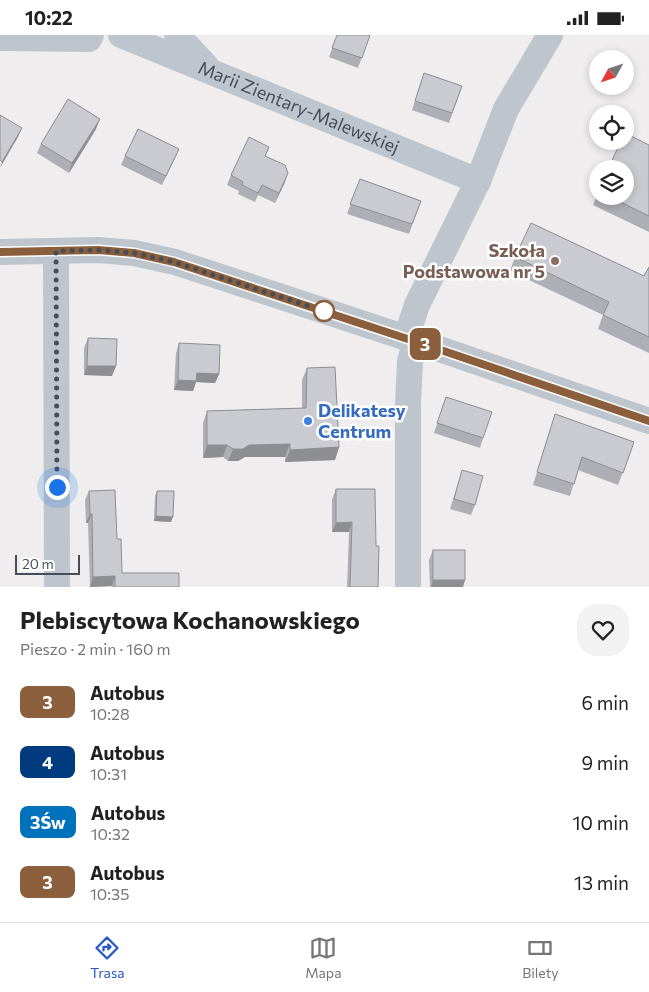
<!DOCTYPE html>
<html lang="pl">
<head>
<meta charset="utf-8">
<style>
	body { margin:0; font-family:Commissioner,sans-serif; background:#f2f2f2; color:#222; height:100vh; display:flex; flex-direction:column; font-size:19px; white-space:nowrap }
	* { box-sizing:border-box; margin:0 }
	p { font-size:16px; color:#767676 }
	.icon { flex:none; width:28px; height:28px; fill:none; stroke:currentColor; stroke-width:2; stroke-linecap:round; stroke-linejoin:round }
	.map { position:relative; height:552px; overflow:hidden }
	.panel { display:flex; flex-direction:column; background:#fff; flex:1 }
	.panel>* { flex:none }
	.badge { padding:0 10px; border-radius:8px; font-size:18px; line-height:32px }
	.needle { width:32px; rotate:230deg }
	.controls { position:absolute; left:589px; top:15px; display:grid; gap:10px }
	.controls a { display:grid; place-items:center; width:45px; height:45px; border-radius:50%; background:#fff; box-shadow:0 2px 8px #0003; font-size:25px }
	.scale { position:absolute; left:15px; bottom:12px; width:65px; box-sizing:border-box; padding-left:5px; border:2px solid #474d58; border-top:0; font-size:14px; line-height:18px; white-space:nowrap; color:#474d58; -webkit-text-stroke:4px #fff; paint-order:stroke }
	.you { position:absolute; width:25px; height:25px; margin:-12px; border:4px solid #fff; border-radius:50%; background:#1a73e8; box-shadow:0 0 0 8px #1a73e833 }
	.map>.badge { position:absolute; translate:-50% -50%; box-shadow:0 0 0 2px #fff }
	.round { display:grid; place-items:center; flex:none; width:52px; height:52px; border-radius:20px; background:#f2f2f2 }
	.head { display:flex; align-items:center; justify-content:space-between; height:85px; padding:0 20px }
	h1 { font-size:24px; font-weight:700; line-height:38px }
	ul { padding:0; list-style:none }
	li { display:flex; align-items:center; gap:15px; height:60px; padding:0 20px }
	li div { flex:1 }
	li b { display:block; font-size:19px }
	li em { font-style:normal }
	li .badge { min-width:55px; font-weight:700; text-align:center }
	.status { display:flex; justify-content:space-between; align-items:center; height:35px; padding:0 25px; background:#fff; direction:ltr }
	.status svg { height:14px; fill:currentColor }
	.dock { display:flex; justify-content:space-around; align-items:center; height:70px; border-top:1px solid #e0e0e0; background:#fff; font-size:14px; color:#767676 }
	.dock a { display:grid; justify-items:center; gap:2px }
	.dock .active { color:#2a58cb }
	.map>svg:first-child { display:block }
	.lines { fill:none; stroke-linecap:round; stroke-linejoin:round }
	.street { stroke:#bfc5cd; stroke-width:26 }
	.wall { fill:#aeafb4 }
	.shaded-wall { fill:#8d8e92 }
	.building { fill:#cacbd1; stroke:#8d8e92 }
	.line-casing { stroke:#fff; stroke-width:11 }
	.line { stroke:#8b5e3c; stroke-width:8 }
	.walk { stroke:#474d58; stroke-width:5; stroke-dasharray:0 9 }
	.education-dot { fill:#8d6e63; stroke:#fff; stroke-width:2 }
	.stop-dot { fill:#fff; stroke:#8b5e3c; stroke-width:2.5 }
	.shop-dot { fill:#3f7fe0; stroke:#fff; stroke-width:2 }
	.labels { text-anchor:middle; stroke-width:5; stroke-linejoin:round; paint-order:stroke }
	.street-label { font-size:18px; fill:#474d58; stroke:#fff }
	.education-label { font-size:18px; font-weight:bold; fill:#785e54; stroke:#fff; text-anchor:end }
	.shop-label { font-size:18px; font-weight:bold; fill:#366cbe; stroke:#fff; text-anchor:start }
</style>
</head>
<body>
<div class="status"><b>10:22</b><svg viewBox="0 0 49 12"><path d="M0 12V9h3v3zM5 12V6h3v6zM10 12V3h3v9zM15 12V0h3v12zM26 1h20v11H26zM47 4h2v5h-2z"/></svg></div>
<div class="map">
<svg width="649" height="552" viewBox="0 0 649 552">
	<rect width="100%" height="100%" fill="#efeded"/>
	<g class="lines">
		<g class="street">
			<path id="s1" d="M121 0 478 146"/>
			<path d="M177 0 206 31"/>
			<path d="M0 3 89 4 91 0"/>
			<path d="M56 216 57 552"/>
			<path d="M0 217 98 215 134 218 175 227 416 306 649 386"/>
			<path d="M406 303 417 270 478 146 506 74 550 0"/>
			<path d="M408 552V369L410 326 416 306"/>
		</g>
	</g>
	<g class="wall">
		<path d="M337 0H370L358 33 329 22Z"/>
		<path d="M424 38 462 51 449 88 412 75Z"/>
		<path d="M96 94 69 138 37 118 41 109Z"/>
		<path d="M649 110V197L593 170 598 157V161H625Z"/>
		<path d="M125 121 175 123 162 150 121 130Z"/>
		<path d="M266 122 285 147 275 168 258 160 255 167 238 159 239 156 227 150 231 140Z"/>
		<path d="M360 144 421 166 409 199 347 179Z"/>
		<path d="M515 222 644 241 649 232V318L598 294 603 280 510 236Z"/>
		<path d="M88 303 112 341 84 340V313Z"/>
		<path d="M179 308 219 339 215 348 196 347 193 356 174 355 176 318Z"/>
		<path d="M307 333 339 412 335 425 285 427V422H245L238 426H228L223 422 203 423V388L207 376 302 373V345Z"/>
		<path d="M446 362 483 403 480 413 434 398Z"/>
		<path d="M555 379 634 407 618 450 578 435 570 461 533 450Z"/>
		<path d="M462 435 475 470 471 480 450 474Z"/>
		<path d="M336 454 376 511 378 552H347L349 497H332V464Z"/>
		<path d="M89 456 117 504 122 538 179 552H111L112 551 90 552 88 488H86L85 465Z"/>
		<path d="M157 456 171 487 154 486 155 461Z"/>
		<path d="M433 515 463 552H430L429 525Z"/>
	</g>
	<g class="shaded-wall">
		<path d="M100 84 96 94 69 138 72 128Z"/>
		<path d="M22 93 18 102 0 133 2 127Z"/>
		<path d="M288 138 285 147 275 168 279 158Z"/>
		<path d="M87 331H116L112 341 84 340Z"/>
		<path d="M197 338 219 339 215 348 196 347 193 356 174 355 178 345Z"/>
		<path d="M290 409 285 422H245L238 426H228L233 414 249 410Z"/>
		<path d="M207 410H227L223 422 203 423Z"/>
		<path d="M339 412 335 425 285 427 290 415Z"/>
		<path d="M90 479H92L88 488H86Z"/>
		<path d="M156 481 173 482 171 487 154 486Z"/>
		<path d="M352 487 349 497H332L336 488Z"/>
		<path d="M115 541 112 551 90 552 93 542Z"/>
		<path d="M433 545H465L463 552H431Z"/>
	</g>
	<g class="building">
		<path d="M337 0H370L362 23 332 13Z"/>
		<path d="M424 38 462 51 452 78 415 66Z"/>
		<path d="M68 64 100 84 72 128 41 109Z"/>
		<path d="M0 80 22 93 2 127 0 125Z"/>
		<path d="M138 94 179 114 166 141 125 121Z"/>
		<path d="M625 98 649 110V181L608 161H625V134H608L621 106H625Z"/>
		<path d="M249 102 269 112 265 121 285 130 288 138 279 158 262 150 258 158 242 150 243 147 231 140Z"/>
		<path d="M360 144 421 166 412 189 350 169Z"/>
		<path d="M531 188 644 241 649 232V302L603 280 609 267 515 222Z"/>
		<path d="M88 303 117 304 116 331H87Z"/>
		<path d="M179 308 220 310 219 339 197 338 196 346 178 345Z"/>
		<path d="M335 332 339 412 290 415V409L249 410 243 414H233L227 410H207V376L306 373 307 333Z"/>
		<path d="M446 362 492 377 483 403 437 388Z"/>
		<path d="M555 379 634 407 623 438 582 422 574 449 537 437Z"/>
		<path d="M462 435 483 441 475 470 454 464Z"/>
		<path d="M336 454H375L376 511H379L378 552H350L352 487 336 488Z"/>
		<path d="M115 455 117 504H121L122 538H179V552H115V541L93 542 92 479H90L89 456Z"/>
		<path d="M157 456H174L173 482 156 481Z"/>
		<rect x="433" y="515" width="32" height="30"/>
	</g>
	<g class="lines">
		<g class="line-casing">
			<path id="line" d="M0 217 98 215 134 218 174 227 432 312 649 386"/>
		</g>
		<use href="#line" class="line"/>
		<path class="walk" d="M57 452 56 216 98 215 134 218 174 227 324 276"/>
	</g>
	<circle class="education-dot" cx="555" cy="226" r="5"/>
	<circle class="stop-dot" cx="324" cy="276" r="10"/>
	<circle class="shop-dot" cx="308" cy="386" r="5"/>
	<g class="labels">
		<g class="street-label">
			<text dy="6" stroke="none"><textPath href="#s1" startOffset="192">Marii Zientary-Malewskiej</textPath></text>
		</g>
		<g class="education-label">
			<text x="545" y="222">Szkoła<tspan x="545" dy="21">Podstawowa nr 5</tspan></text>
		</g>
		<g class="shop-label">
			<text x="318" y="382">Delikatesy<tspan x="318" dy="21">Centrum</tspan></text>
		</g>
	</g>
</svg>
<div class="controls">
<a><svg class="needle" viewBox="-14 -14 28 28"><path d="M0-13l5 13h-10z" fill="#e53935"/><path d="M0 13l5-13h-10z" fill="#767676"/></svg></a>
<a><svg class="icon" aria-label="locate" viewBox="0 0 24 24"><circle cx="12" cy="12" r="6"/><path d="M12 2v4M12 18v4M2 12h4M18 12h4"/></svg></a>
<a><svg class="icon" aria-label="layers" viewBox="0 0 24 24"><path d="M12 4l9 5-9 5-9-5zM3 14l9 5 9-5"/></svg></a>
</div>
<div class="scale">20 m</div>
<div class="you" style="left:57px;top:452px"></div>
<b class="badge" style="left:425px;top:309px;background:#8b5e3c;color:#fff">3</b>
</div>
<section class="panel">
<div class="head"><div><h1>Plebiscytowa Kochanowskiego</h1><p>Pieszo · 2 min · 160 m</p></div><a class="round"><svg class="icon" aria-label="heart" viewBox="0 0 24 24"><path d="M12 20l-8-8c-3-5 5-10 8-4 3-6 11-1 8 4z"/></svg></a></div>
<ul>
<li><span class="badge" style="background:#8b5e3c;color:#fff">3</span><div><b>Autobus</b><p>10:28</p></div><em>6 min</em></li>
<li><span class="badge" style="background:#003b80;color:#fff">4</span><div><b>Autobus</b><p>10:31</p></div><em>9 min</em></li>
<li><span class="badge" style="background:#0072bc;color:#fff">3Św</span><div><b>Autobus</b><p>10:32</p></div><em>10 min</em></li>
<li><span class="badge" style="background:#8b5e3c;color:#fff">3</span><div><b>Autobus</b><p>10:35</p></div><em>13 min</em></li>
</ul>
</section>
<nav class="dock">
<a class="active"><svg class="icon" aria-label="directions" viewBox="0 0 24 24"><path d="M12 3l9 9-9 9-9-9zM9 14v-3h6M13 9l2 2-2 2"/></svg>Trasa</a>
<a><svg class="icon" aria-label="map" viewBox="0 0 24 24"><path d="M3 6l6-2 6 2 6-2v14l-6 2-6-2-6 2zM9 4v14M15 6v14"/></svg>Mapa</a>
<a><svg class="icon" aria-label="tickets" viewBox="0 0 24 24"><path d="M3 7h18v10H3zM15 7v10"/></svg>Bilety</a>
</nav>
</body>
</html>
